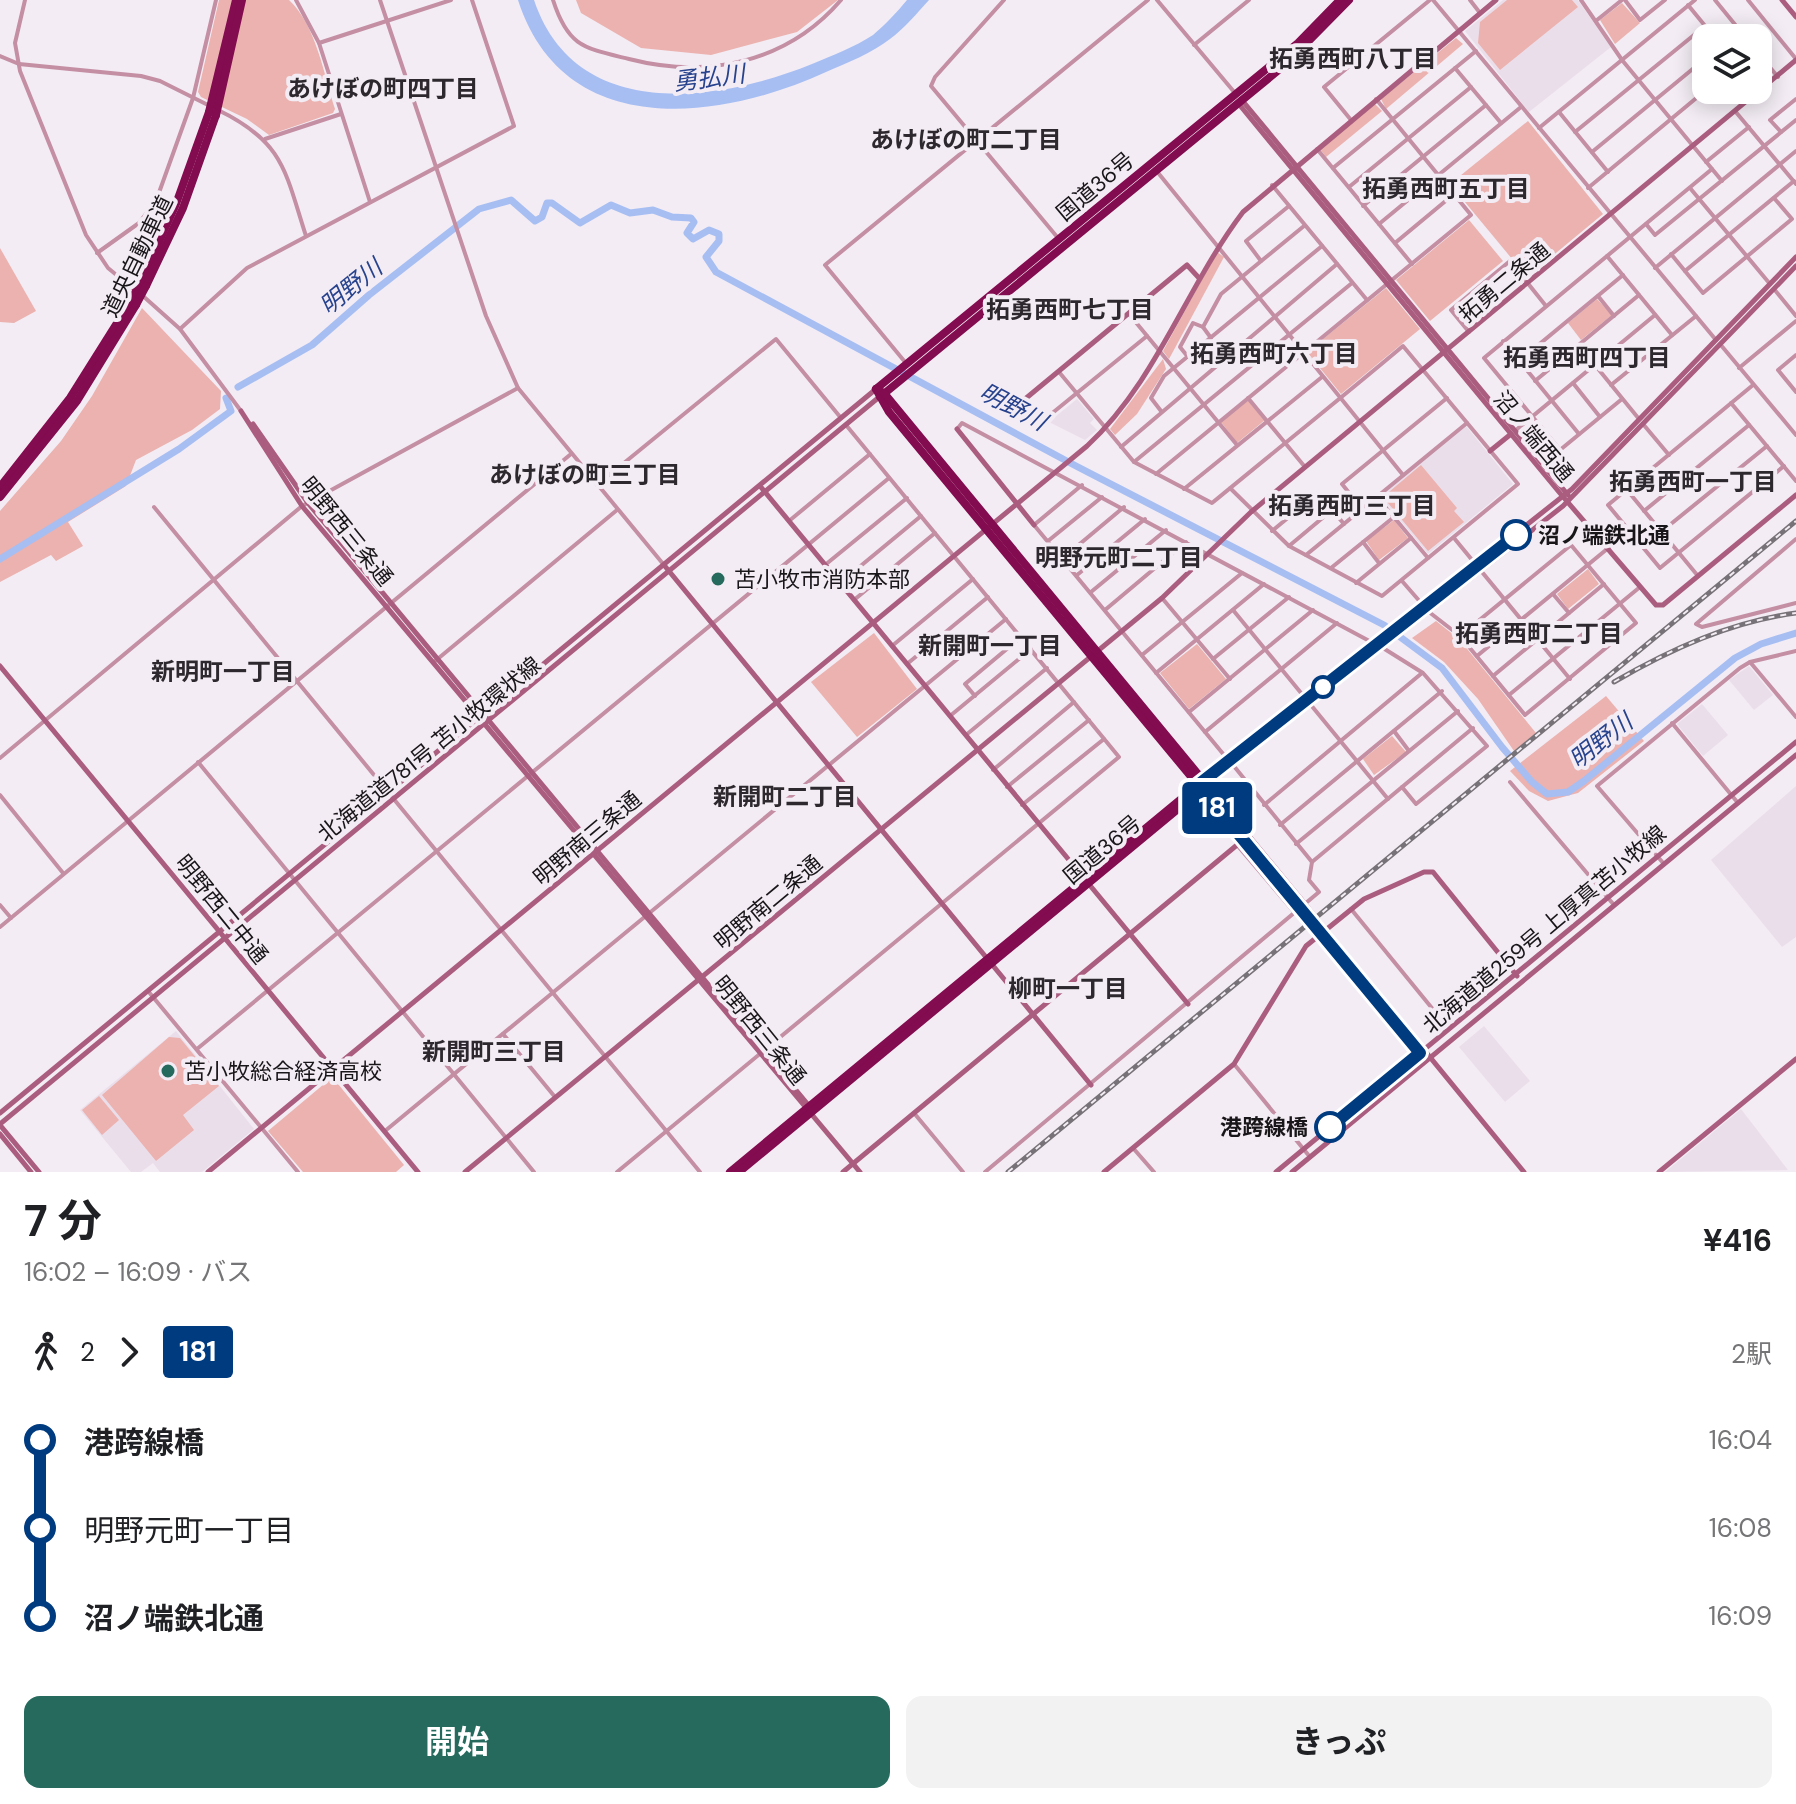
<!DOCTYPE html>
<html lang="ja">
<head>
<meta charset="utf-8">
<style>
	body { margin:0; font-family:"DM Sans","Noto Sans JP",sans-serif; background:#f2f2f2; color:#202124; height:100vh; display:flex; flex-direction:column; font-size:30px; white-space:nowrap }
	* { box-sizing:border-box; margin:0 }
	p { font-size:26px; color:#757577 }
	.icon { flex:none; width:44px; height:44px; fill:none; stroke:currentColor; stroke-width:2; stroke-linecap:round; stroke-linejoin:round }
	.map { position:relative; height:1172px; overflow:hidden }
	.side { display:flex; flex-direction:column; background:#fff; flex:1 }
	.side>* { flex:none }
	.badge { padding:0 16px; border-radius:6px; font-size:28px; line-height:52px }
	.buttons { position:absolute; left:1692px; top:24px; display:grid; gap:16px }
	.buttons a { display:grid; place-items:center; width:80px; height:80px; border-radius:16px; background:#fff; box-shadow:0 4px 20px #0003; font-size:40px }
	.map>.badge { position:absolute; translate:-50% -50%; box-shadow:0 0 0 4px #fff }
	.legs { display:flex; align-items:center; gap:12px; height:88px; padding:0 24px; font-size:26px }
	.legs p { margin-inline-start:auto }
	.overview { display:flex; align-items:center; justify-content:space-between; height:136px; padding:0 24px }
	h1 { font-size:44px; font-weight:700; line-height:60px }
	.cta { display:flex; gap:16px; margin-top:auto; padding:16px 24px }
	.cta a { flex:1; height:92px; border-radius:16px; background:#256a5d; color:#fff; font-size:32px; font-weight:700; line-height:92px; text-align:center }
	.cta a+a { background:#f2f2f2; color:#202124 }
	ul { padding:0 24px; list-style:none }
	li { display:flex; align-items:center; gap:28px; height:88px; font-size:30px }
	li i { display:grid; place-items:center; width:12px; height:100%; margin:0 10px; background:currentColor }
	li i::after { content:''; width:20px; height:20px; margin:-10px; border:6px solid; border-radius:50%; background:#fff }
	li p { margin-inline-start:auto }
	li:first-child i { background:linear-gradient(#0000 50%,currentColor 0) }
	li:last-child i { background:linear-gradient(currentColor 50%,#0000 0) }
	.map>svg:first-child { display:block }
	.built { fill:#ebdeeb }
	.green { fill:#ebb2af }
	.water { fill:#a7bef3 }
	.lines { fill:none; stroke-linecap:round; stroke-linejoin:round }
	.river { stroke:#a7bef3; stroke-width:7 }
	.street { stroke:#c48ea3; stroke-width:4 }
	.secondary { stroke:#ab5d7f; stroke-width:5 }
	.highway { stroke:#830b4f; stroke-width:8 }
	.rail-casing { stroke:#777277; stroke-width:5 }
	.rail { stroke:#f3ecf4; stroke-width:2; stroke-dasharray:6; stroke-linecap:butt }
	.secondary-bridge { stroke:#ab5d7f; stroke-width:5 }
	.highway-bridge { stroke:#830b4f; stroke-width:8 }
	.line-1-casing { stroke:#fff; stroke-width:18 }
	.line-1 { stroke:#003b80; stroke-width:12 }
	.stop-1-dot { fill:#fff; stroke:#003b80; stroke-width:4 }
	.poi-dot { fill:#256a5d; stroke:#f3ecf4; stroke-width:3 }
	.labels { text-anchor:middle; stroke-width:8; stroke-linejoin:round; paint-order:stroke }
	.street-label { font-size:22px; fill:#191619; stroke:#f3ecf4 }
	.stop-label { font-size:22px; font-weight:bold; fill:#191619; stroke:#f3ecf4; text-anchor:start }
	.poi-label { font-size:22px; fill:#191619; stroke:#f3ecf4; text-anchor:start }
	.neighbourhood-label { font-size:24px; font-weight:bold; fill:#2d282d; stroke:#f3ecf4 }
	.water-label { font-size:24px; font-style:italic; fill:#28438e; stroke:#f3ecf4 }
</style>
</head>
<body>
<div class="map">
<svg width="1796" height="1172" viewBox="0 0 1796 1172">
	<rect width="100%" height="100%" fill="#f3ecf4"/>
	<g class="built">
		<path d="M1503 0H1578L1611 47 1529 112 1465 31Z"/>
		<path d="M1077 399 1094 419 1090 423 1097 430 1085 440 1049 422Z"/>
		<path d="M1466 426 1513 484 1428 554 1380 496Z"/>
		<path d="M1749 666 1773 695 1754 710 1729 680Z"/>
		<path d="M1702 704 1728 735 1703 756 1677 724Z"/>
		<path d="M1796 786V937L1782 947 1711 860Z"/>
		<path d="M1484 1026 1530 1081 1505 1102 1459 1047Z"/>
		<path d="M176 1031 254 1129 202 1172H160L153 1163 141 1172H131L80 1110Z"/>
		<path d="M1741 1109 1788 1170 1665 1172Z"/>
	</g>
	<g class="green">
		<path d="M219 0H289C316 25 324 75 335 109L333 113 269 135 247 119 201 97 198 92Z"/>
		<path d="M576 0H838L797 32 711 55 641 48 581 13Z"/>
		<path d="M1507 0H1572L1578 7 1500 70 1478 43 1480 22Z"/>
		<path d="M1622 3 1640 23 1615 44 1600 20Z"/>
		<path d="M1456 38 1463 44 1386 109 1381 99Z"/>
		<path d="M1375 104 1382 111 1326 157 1320 149Z"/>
		<path d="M1528 121 1603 214 1527 277 1450 184Z"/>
		<path d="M1469 220 1503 261 1430 321 1396 280Z"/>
		<path d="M0 248 36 311 14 323 0 322Z"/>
		<path d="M1217 252 1224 257 1169 359 1163 351Z"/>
		<path d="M1386 288 1420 329 1341 394 1307 352Z"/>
		<path d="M1597 299 1612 315 1581 340 1568 323Z"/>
		<path d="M142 308 221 391 220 409 192 430 136 460 126 486 68 522 83 546 56 561 51 555 0 582V511L61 441 92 396Z"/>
		<path d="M1163 359 1166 369 1137 414 1115 435 1110 429Z"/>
		<path d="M1248 400 1265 420 1237 443 1221 422Z"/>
		<path d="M1421 465 1457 508 1454 511 1464 522 1428 551 1383 497Z"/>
		<path d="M1394 520 1408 538 1379 560 1366 541Z"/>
		<path d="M1588 569 1599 584 1568 609 1557 594Z"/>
		<path d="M1436 621 1459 639 1536 733 1514 751 1478 699 1444 662 1412 638Z"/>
		<path d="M874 633 917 689 857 737 811 682Z"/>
		<path d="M1197 644 1226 679 1189 709 1160 673Z"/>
		<path d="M1606 696 1644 741 1578 793 1548 801 1529 791 1510 771Z"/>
		<path d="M1392 736 1406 752 1374 775 1363 759Z"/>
		<path d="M169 1037 180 1038 219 1086 183 1115 194 1130 156 1161 102 1095Z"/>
		<path d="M330 1079H334L404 1165 396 1172H303L268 1131Z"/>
		<path d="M99 1096 119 1120 102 1135 82 1110Z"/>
	</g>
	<path class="water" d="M518 0H534C575 122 716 103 812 64 831 56 855 47 873 35 885 25 897 12 907 0H929C917 13 905 28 890 39 872 53 847 63 826 72 717 122 563 140 518 0Z"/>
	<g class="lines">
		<g class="river">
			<path d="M238 387 312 345 369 295 479 209 511 200 535 221 542 217 547 203H552L580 223 611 205 630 213 653 210 672 217 691 218 694 222 687 233 693 239 709 230 719 234V241L706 257 716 272 1076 466 1384 625 1442 668 1502 747 1532 782 1547 794 1568 792 1584 781 1735 658 1761 644 1796 633"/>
			<path d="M0 559 179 449 231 411 226 398"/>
		</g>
		<g class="street">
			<path d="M25 0 15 43 20 71 86 235 108 268 136 291"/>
			<path d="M296 0 319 43 370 202"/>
			<path d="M380 0 486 316 518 388 664 565"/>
			<path d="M553 0C568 47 584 48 629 59 707 79 787 63 841 0"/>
			<path d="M1004 0 935 77 931 86 1058 238"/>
			<path d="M1157 0 1235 93"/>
			<path d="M1433 0 1716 340"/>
			<path d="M1470 0 1480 13"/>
			<path d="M1581 0 1622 60 1722 181"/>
			<path d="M1625 0 1640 20 1665 0"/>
			<path d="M1715 0 1746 38"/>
			<path d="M1748 0 1796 59"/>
			<path d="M1688 5 1715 38"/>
			<path d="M1597 20 1622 0"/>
			<path d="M319 43 451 0"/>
			<path d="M1194 45 1249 0"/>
			<path d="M1758 53 1778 77"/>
			<path d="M0 56 19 64 141 76 160 81 210 106"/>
			<path d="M1455 68 1501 123"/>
			<path d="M218 110C284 142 285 171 306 236"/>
			<path d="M1735 111 1796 184"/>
			<path d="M1559 112 1608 172"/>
			<path d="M1351 120 1324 87 1430 0"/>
			<path d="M1539 128 1695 0"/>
			<path d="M1575 132 1705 26"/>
			<path d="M1781 132 1770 120 1796 99"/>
			<path d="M265 139 341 114"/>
			<path d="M1317 149 1412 264"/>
			<path d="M1592 152 1706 58"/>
			<path d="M1706 162 1749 127"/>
			<path d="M1333 168 1476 51"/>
			<path d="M1155 169 1403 475"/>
			<path d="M1272 185 1367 300"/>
			<path d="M1349 187 1471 87"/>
			<path d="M1588 188 1706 90"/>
			<path d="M1690 188 1770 284"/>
			<path d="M1363 206 1486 105"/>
			<path d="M1379 224 1521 107"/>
			<path d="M1646 224 1655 235 1796 120"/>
			<path d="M1395 243 1454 194"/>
			<path d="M97 253 139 223 156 201 193 98 216 0"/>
			<path d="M1671 254 1703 293 1792 219 1774 198"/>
			<path d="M1607 256 1672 335"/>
			<path d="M1261 261 1246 241 1289 206"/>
			<path d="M1655 268 1796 151"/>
			<path d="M1685 271 1794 181"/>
			<path d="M1774 289 1796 316"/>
			<path d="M143 296 180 329 241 411"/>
			<path d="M1598 296 1614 316"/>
			<path d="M1129 314 1237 445"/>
			<path d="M1203 327 1221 294 1304 226"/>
			<path d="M180 329 247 268 514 126 472 0"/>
			<path d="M1469 332 1451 310 1510 261 1546 306"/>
			<path d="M1503 341 1579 434"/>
			<path d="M1720 344 1796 435"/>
			<path d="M1796 355 1778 370 1796 392"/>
			<path d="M1188 357 1180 347 1193 323 1203 327 1211 338"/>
			<path d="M1519 361 1623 275"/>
			<path d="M905 362 825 265 1148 0"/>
			<path d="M1595 365 1639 419"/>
			<path d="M1739 368 1796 321"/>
			<path d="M1059 372 1134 462 1212 503C1275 451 1340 399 1403 346L1518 484 1382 596 1289 546 1230 488"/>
			<path d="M1535 381 1639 295"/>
			<path d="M1573 383 1600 417"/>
			<path d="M1611 385 1696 316"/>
			<path d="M1753 385 1608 505 1660 568 1784 466"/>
			<path d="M1248 398 1305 467"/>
			<path d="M1622 399 1560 450 1484 358 1712 169"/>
			<path d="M1731 403 1796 481"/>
			<path d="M1161 411 1151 398 1164 376 1322 246"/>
			<path d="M1045 419 1147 336"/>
			<path d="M1643 424 1669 455"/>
			<path d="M958 428 962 423 1375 644"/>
			<path d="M1516 430 1655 315"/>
			<path d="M1121 447 1337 264"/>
			<path d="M1134 462 1352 283"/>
			<path d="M1156 474 1471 215 1376 99"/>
			<path d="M597 485 776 339 841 418"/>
			<path d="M1082 485 1034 525 1229 761"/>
			<path d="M1184 489 1322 377"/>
			<path d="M1627 490 1698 576"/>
			<path d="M1377 497 1428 558"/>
			<path d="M154 507 700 1172"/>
			<path d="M1362 509 1342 484 1447 398"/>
			<path d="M1644 511 1749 425"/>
			<path d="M789 521 870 454"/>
			<path d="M1272 531 1318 493 1344 524"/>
			<path d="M1661 532 1767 446"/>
			<path d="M1454 538 1570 679"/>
			<path d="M1796 539 1696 624 1702 627 1796 603"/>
			<path d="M1048 541 1102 497"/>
			<path d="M1363 542 1379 563"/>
			<path d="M1289 546 1332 510"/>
			<path d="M1306 555 1467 423"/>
			<path d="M1063 558 1124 507"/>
			<path d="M825 565 907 498"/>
			<path d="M1331 568 1394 517"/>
			<path d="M1077 575 1145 519"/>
			<path d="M1402 581 1429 612 1460 636 1525 715 1636 623 1571 545 1460 636"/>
			<path d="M840 583 921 516"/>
			<path d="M1356 583 1411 538"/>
			<path d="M1091 592 1166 530"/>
			<path d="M1553 594 1569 613"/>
			<path d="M1162 598 1230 679"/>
			<path d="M854 600 935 533"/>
			<path d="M1105 610 1186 542"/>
			<path d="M1233 610 1388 799"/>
			<path d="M892 646 973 579"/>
			<path d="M1383 648 1423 673 1487 746 1416 804 1402 787"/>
			<path d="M1142 655 1242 573"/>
			<path d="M1477 656 1629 531"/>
			<path d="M1213 659 1289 597"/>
			<path d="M434 662 617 510"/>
			<path d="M1750 662 1796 717"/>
			<path d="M907 664 988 597"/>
			<path d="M1156 673 1264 584"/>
			<path d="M1493 676 1604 584"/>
			<path d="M1509 695 1640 587"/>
			<path d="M975 696 965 684 1021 637"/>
			<path d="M1189 712 1313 610"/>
			<path d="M950 716 1031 649"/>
			<path d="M1672 723 1738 803"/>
			<path d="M1394 731 1409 751"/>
			<path d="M1205 732 1337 623"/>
			<path d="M966 735 1047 668"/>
			<path d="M0 758 302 506 518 388"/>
			<path d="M198 762 534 1172"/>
			<path d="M1233 765 1312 862"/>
			<path d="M993 770 1074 702"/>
			<path d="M1510 782 1614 905"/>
			<path d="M1007 787 1089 720"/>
			<path d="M0 795 63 873"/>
			<path d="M1022 805 1104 739"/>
			<path d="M1264 805 1422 673"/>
			<path d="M1280 825 1442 691"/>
			<path d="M1296 844 1458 711"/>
			<path d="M1237 845 1295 913"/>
			<path d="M1664 864 1597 786 1740 668 1750 662 1796 651"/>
			<path d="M0 905 11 918"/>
			<path d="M1351 909 1449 1029"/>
			<path d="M0 927 571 454"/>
			<path d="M148 991 298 1172"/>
			<path d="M503 1034 555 1097"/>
			<path d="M197 1049 889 478"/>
			<path d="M1234 1064 1310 1157"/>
			<path d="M914 1113 963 1172"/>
			<path d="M385 1131 1006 619"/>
			<path d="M1133 1148 1154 1172"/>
			<path d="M617 1172 1119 757 846 425"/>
			<path d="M985 1172 1319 892 1309 880 1312 862 1473 728"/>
		</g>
		<g class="secondary">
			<path d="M1782 0 1796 17"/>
			<path d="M1241 99 1568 495"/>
			<path d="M1238 103 1559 492 1656 605H1663L1796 495"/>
			<path d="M241 411 302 506 860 1172"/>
			<path d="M1045 419 1019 404 1187 265 1199 278"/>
			<path d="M253 424 308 503 810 1107"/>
			<path d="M957 429 1034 525"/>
			<path d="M1490 451 1511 434"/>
			<path d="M760 486 1188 1004"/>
			<path d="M664 565 1091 1085"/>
			<path d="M0 666 418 1172"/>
			<path d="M1204 780 1572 489 1796 257"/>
			<path d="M1202 790 1296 903"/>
			<path d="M1301 899 1207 785 1563 506 1796 266"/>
			<path d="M1330 935 1524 1172"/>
			<path d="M1326 938 1422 1054"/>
			<path d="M0 1113 876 389"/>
			<path d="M0 1124 878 398"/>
			<path d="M0 1125 39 1172"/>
			<path d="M0 1134 31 1172"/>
			<path d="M208 1172 1087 446C1157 381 1186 287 1243 212L1496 0"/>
			<path d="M465 1172 1162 598 1251 512 1796 60"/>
			<path d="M843 1172 1237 845"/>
			<path d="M1104 1172 1234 1064 1306 946 1364 899 1424 872H1433L1517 976"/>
			<path d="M1276 1172 1796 742"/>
			<path d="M1292 1172 1796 755"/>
			<path d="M1659 1172 1796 1059"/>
		</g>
		<g class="highway">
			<path d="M141 281 176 204 209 112"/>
			<path d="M146 286 183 208 216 115"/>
			<path d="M876 389 1298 43 1340 0"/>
			<path d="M880 397 1286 64 1349 0"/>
			<path d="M0 487 70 398 131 301"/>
			<path d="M0 497 77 401 136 305"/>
			<path d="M730 1172 1198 785 889 412 876 389"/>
			<path d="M739 1172 1207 785 884 393 876 389"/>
		</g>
		<g class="rail-casing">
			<g id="rail">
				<path d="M1614 682C1671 649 1730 622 1796 613"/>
				<path d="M1008 1172 1796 521"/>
			</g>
		</g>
		<use href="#rail" class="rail"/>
		<g class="secondary-bridge">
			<path d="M1301 899 1330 935"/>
			<path d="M1296 903 1326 938"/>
		</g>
		<g class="highway-bridge">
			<path d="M209 112 236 0"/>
			<path d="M216 115 242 0"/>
			<path d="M131 301 141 281"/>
			<path d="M136 305 146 286"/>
		</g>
	</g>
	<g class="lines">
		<g class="line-1-casing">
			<path id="line-1" d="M1330 1127 1420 1053 1198 785 1516 535"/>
		</g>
		<use href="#line-1" class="line-1"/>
	</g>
	<g class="stop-1-dot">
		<circle cx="1516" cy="535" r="14"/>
		<circle cx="1323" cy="687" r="10"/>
		<circle cx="1330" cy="1127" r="14"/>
	</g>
	<g class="poi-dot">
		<circle cx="718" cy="579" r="8"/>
		<circle cx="168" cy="1071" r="8"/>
	</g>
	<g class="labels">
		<g class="street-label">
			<text transform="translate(1095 186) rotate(-40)" y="8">国道36号</text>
			<text transform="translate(137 256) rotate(-64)" y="8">道央自動車道</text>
			<text transform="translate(1504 282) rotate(-40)" y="8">拓勇二条通</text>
			<text transform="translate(1534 436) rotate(50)" y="8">沼ノ端西通</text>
			<text transform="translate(347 531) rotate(51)" y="8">明野西三条通</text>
			<text transform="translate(429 749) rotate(-39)" y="8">北海道道781号 苫小牧環状線</text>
			<text transform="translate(587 838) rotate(-40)" y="8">明野南三条通</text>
			<text transform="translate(1102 849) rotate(-40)" y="8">国道36号</text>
			<text transform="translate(768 902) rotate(-40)" y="8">明野南二条通</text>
			<text transform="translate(222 909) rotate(51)" y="8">明野西二中通</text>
			<text transform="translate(1544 929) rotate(-40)" y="8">北海道道259号 上厚真苫小牧線</text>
			<text transform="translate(760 1030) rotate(51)" y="8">明野西三条通</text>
		</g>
		<g class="stop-label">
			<text x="1538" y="543">沼ノ端鉄北通</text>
			<text x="1308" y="1135" text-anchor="end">港跨線橋</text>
		</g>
		<g class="poi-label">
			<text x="734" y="587">苫小牧市消防本部</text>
			<text x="184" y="1079">苫小牧総合経済高校</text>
		</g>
		<g class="neighbourhood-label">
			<text x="1353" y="67">拓勇西町八丁目</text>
			<text x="383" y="97">あけぼの町四丁目</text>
			<text x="966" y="148">あけぼの町二丁目</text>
			<text x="1446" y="197">拓勇西町五丁目</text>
			<text x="1070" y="318">拓勇西町七丁目</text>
			<text x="1274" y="362">拓勇西町六丁目</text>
			<text x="1587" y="366">拓勇西町四丁目</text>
			<text x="585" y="483">あけぼの町三丁目</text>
			<text x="1693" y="490">拓勇西町一丁目</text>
			<text x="1352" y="514">拓勇西町三丁目</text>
			<text x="1119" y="566">明野元町二丁目</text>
			<text x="1539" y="642">拓勇西町二丁目</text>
			<text x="990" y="654">新開町一丁目</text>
			<text x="223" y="680">新明町一丁目</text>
			<text x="785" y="805">新開町二丁目</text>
			<text x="1068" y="997">柳町一丁目</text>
			<text x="494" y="1060">新開町三丁目</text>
		</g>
		<g class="water-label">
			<text transform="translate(709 78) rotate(-7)" y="8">勇払川</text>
			<text transform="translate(351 287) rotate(-39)" y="8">明野川</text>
			<text transform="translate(1013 407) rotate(28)" y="8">明野川</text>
			<text transform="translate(1601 741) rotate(-38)" y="8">明野川</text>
		</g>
	</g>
</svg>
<div class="buttons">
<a><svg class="icon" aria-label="layers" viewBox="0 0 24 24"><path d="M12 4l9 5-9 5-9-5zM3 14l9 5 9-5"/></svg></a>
</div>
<b class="badge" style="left:1217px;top:808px;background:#003b80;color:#fff">181</b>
</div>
<section class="side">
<div class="overview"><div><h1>7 分</h1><p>16:02 – 16:09 · バス</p></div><b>¥416</b></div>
<div class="legs"><svg class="icon" aria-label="walk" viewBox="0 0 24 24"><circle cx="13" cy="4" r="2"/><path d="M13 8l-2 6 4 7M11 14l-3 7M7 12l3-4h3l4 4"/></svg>2<svg class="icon" aria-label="forward" viewBox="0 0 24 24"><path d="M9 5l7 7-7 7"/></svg><b class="badge" style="background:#003b80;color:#fff">181</b><p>2駅</p></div>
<ul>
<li><i style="color:#003b80"></i><b>港跨線橋</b><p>16:04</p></li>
<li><i style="color:#003b80"></i><span>明野元町一丁目</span><p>16:08</p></li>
<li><i style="color:#003b80"></i><b>沼ノ端鉄北通</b><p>16:09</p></li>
</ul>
<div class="cta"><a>開始</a><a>きっぷ</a></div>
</section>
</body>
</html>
